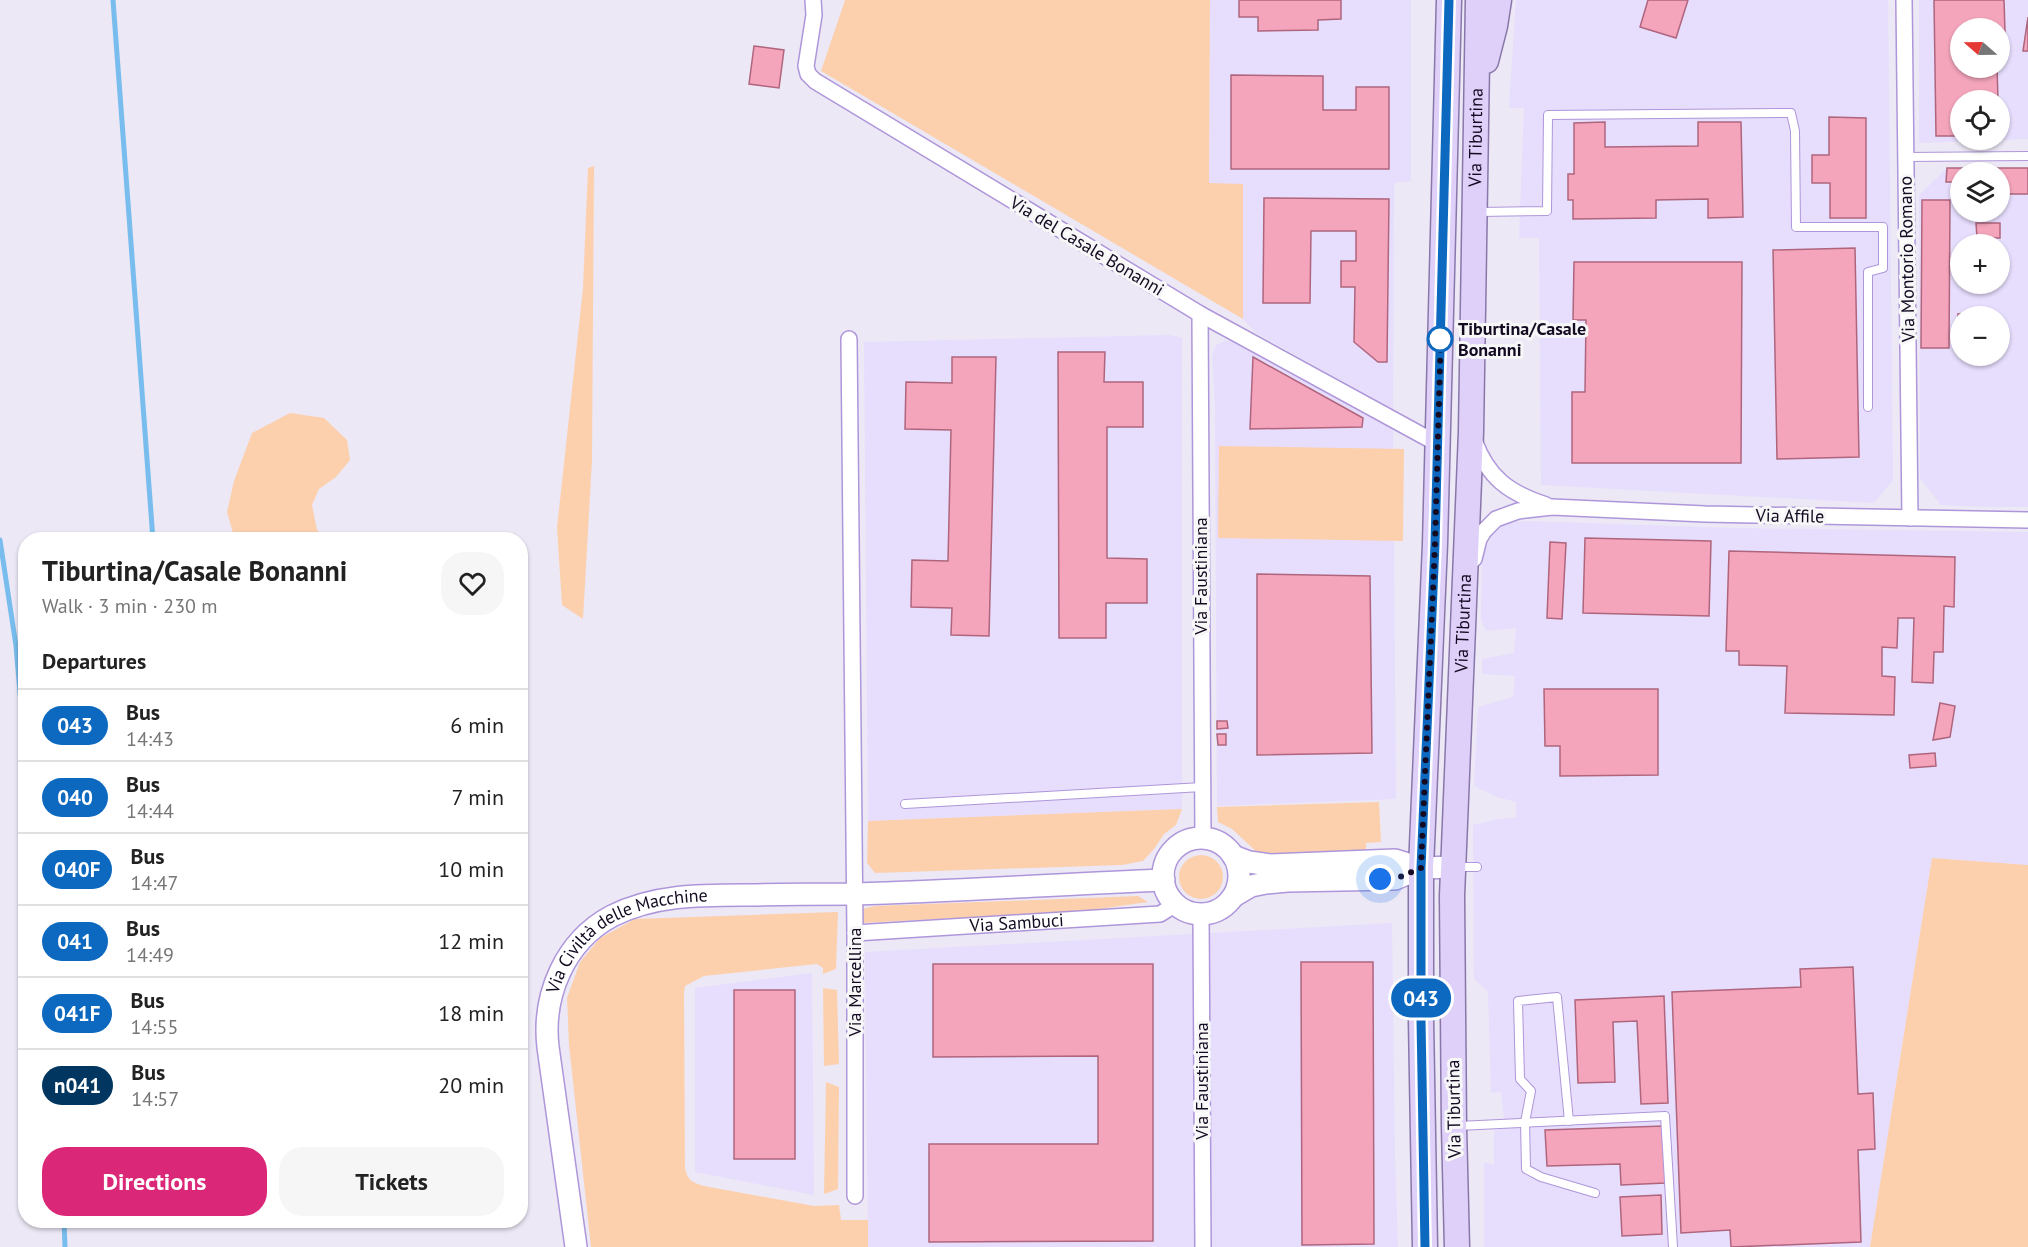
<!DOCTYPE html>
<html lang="en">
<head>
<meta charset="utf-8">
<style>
	body { margin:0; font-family:"PT Sans",sans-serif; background:#f6f6f6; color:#222; height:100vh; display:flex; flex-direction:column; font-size:22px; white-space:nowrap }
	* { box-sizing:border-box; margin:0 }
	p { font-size:20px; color:#767676 }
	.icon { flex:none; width:33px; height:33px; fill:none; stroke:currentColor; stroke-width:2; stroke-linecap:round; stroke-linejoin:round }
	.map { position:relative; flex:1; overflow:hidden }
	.panel { position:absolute; left:18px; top:532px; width:510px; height:696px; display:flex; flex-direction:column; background:#fff; border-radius:24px; box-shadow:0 2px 4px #0004 }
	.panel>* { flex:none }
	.badge { padding:0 12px; border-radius:20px; font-size:21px; line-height:39px }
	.needle { width:39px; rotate:290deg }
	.tools { position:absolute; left:1950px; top:18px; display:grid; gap:12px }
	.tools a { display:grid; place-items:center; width:60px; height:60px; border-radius:50%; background:#fff; box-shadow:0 2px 4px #0004; font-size:30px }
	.you { position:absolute; width:30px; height:30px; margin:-15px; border:4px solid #fff; border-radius:50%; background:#1a73e8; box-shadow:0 0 0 9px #1a73e833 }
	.map>.badge { position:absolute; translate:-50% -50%; box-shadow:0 0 0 3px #fff }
	h2 { padding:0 24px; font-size:22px; line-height:54px }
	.round { display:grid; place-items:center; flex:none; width:63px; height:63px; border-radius:24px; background:#f6f6f6 }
	.headline { display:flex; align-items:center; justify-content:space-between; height:102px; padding:0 24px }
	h1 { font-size:28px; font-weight:800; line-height:45px }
	.cta { display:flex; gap:12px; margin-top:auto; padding:12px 24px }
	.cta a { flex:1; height:69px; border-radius:24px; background:#db2777; color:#fff; font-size:24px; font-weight:800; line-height:69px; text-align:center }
	.cta a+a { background:#f6f6f6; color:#222 }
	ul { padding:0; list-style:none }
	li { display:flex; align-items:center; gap:18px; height:72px; padding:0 24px; border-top:2px solid #e0e0e0 }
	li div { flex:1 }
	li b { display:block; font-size:22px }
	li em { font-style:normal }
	li .badge { min-width:66px; font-weight:700; text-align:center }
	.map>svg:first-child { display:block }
	.built { fill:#e7ddfd; fill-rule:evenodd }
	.green { fill:#fdd0ad }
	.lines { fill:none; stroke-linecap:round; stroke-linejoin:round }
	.stream { stroke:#78bded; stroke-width:5 }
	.building { fill:#f4a5bc; stroke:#af657d; stroke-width:1.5 }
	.lane-casing { stroke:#ae96da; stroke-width:10 }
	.street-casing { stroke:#ae96da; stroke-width:18 }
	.secondary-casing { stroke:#ae96da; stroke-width:24 }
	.primary-casing { stroke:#8977aa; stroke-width:27 }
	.lane { stroke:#fff; stroke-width:8 }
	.street { stroke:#fff; stroke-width:15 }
	.secondary { stroke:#fff; stroke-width:21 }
	.primary { stroke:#ded0f8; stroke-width:24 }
	.line-casing { stroke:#fff; stroke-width:14 }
	.line { stroke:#0c69bf; stroke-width:9 }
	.walk { stroke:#140a22; stroke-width:6; stroke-dasharray:0 10.8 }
	.stop-dot { fill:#fff; stroke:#0c69bf; stroke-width:3 }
	.labels { text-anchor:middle; stroke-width:6; stroke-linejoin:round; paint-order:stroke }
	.street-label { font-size:18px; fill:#140a22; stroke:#f7f7f7 }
	.stop-label { font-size:18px; font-weight:bold; fill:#140a22; stroke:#f7f7f7; text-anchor:start }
</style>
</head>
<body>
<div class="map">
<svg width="2028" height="1247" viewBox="0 0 2028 1247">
	<rect width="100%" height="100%" fill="#ece8f6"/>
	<g class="built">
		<path d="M1210 0H1411V181L1394 183 1393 409 1256 333 1243 319V184H1209Z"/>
		<path d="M1516 0H1888L1893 480 1874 503 1541 485 1539 238H1519L1524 108H1509Z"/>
		<path d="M1919 0H2028V139L1919 143ZM1960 28H2000V68H1960ZM1960 100H2000V140H1960Z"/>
		<path d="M1947 168H2028V507H1984L1941 505 1920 478 1919 195ZM1960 172H2000V212H1960ZM1960 244H2000V284H1960ZM1960 316H2000V356H1960Z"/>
		<path d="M1170 335 1182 338V809L868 821 864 342Z"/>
		<path d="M1225 341H1234L1393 426 1396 799 1217 806 1215 405 1212 356 1216 345Z"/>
		<path d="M1527 521 1733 528 2028 532V865L1932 858 1870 1247H1484V1162L1494 1165V1130L1505 1128 1501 1092 1491 1093 1488 992 1474 979 1473 825 1494 820 1516 817V802L1497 797 1474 786 1478 707 1513 697 1515 676 1482 674V659L1514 653 1516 628 1486 631 1481 620 1482 555 1493 535 1506 523Z"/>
		<path d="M1392 923 1395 1158 1398 1247H868L865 952Z"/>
		<path d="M812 973 814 1195 695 1172V988Z"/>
	</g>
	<g class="green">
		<path d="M845 0H1210L1209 183 1243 184V319L821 71Z"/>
		<path d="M594 166 592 460 583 619 562 605 557 528 583 288 588 168Z"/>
		<path d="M290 413 324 418 347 440 350 460 336 477 319 489 312 505 317 530 326 540H235L227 512 234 481 252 433Z"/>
		<path d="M1219 446 1404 449 1403 541 1218 538Z"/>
		<path d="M1379 802 1381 842 1366 843V850L1260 855 1232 829 1218 822 1217 807Z"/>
		<path d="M1182 809 1176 825 1164 834 1154 849 1143 861 1122 865 875 873 867 863 868 821Z"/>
		<circle cx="1201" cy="877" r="22"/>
		<path d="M1932 858 2028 865V1247H1870Z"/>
		<path d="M1138 896 1148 902 1078 912 861 923 862 909 875 906Z"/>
		<path d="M838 912 836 969 823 974V968L817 964 704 976 685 986 684 993 685 1168C687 1180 693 1183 704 1186L814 1206 839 1205 841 1220H868V1247H591L569 1045 567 998 580 962 600 938 635 919Z"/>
		<path d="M823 988 837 990 839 1064 824 1066Z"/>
		<path d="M826 1082 839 1087 838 1189 824 1194Z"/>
	</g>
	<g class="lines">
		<g class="stream">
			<path d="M113 0 153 540"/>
			<path d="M0 540 16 646 26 762"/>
			<path d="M64 1221 65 1247"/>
		</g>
	</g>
	<g class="building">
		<path d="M1239 0H1341V19L1318 20V30L1258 31V17H1239Z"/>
		<path d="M1648 0H1688L1676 38 1640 27Z"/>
		<path d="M1934 0H2004L2005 32H2000V28H1960V68H1997L1998 100H1960V136H1936Z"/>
		<path d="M2028 17V51H2023Z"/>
		<path d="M754 46 784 50 779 88 749 84Z"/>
		<path d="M1231 75 1323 76V110H1356V87H1389V169H1231Z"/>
		<path d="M1829 117 1866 118V218H1830V183H1812V155H1829Z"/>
		<path d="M1605 122V147L1698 146V122H1741L1743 217 1708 218V199L1656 200V218L1573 219V200H1568V174H1574V123Z"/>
		<path d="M1947 168H1985V172H1960V182H1946Z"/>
		<path d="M1991 168H2028V194H2000V172H1991Z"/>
		<path d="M1264 198 1389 199 1387 362H1378L1354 342 1355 287H1341V261H1356V231H1311L1310 303H1263Z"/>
		<path d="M1922 200H1950L1949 348H1921Z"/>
		<path d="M1976 223H2000V238H1977Z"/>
		<path d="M1855 248 1859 457 1777 459 1773 250Z"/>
		<path d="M1574 262H1742L1741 463H1572V392H1585L1586 320H1573Z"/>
		<path d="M1978 313V316H1960L1959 346 1958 314Z"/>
		<path d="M1058 352H1105L1104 382H1143V427H1107V558L1147 559V603H1106V638H1059Z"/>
		<path d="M952 357H996L989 636 951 635 952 608 911 607 912 560 948 561 951 430 905 429 906 382 952 383Z"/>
		<path d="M1253 357 1363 418 1362 427 1250 429Z"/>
		<path d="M1585 538 1711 541 1709 616 1583 613Z"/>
		<path d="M1550 542 1566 543 1562 619 1547 618Z"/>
		<path d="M1729 551 1955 557 1954 607 1944 606 1943 652H1934L1933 683 1912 682 1914 618H1898L1897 648 1882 647V676L1895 677 1894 715 1785 713 1787 666 1739 665V651H1726Z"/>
		<path d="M1257 574 1370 576 1372 753 1257 755Z"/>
		<path d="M1544 689H1658V775L1560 776V746H1545Z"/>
		<path d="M1940 703 1955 706 1950 737 1933 740Z"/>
		<path d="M1217 721H1227L1228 728 1217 729Z"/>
		<path d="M1217 734H1226V745H1218Z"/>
		<path d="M1935 753 1936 766 1910 768 1909 755Z"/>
		<path d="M1301 962H1373L1374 1244 1302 1245Z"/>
		<path d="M933 964H1153V1241L929 1242V1144H1098V1056L933 1057Z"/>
		<path d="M1853 967 1858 1094 1873 1093 1875 1149 1858 1150 1861 1242 1731 1247 1730 1230 1681 1233 1672 992 1801 987 1800 969Z"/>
		<rect x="734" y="990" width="61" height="169"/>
		<path d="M1664 996 1668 1103 1641 1104 1637 1021 1613 1022 1615 1082 1578 1083 1575 1000Z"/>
		<path d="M1664 1126 1665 1183 1621 1185 1620 1164 1547 1166 1545 1130Z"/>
		<path d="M1661 1195 1662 1234 1622 1236 1620 1197Z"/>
	</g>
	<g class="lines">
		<g class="lane-casing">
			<g id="lane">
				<path d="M1905 157 2028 156"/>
				<path d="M1479 212 1547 211 1548 115 1791 113 1795 131 1796 227H1883V268L1868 272V407"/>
				<path d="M905 804 1202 787"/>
				<path d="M1455 867H1477"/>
				<path d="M1569 1121 1557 997 1518 1001 1520 1079 1531 1091 1525 1122 1526 1169 1541 1177 1595 1193"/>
				<path d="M1458 1126 1665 1116 1673 1247"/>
			</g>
		</g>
		<g class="street-casing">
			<g id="street">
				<path d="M813 0 814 15 806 66 808 74 815 81 1200 314 1438 444"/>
				<path d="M1904 0 1910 518"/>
				<path d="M1200 314 1203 839"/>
				<path d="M849 339 855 933V1196"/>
				<path d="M1474 440C1488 478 1509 493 1546 505"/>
				<path d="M1474 559 1479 539 1484 531 1496 519 1518 511 1552 507 1705 514 2028 520"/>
				<path d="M1201 914 1203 1247"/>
				<path id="s1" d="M855 933 1160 914 1176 904"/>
			</g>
		</g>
		<g class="secondary-casing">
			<g id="secondary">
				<circle cx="1201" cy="876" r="38"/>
				<path d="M1233 856 1249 862 1270 865 1395 860 1421 868 1454 867"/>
				<path d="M1234 896 1251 886 1266 883 1287 881 1395 879 1421 868"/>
				<path id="s2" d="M576 1247 548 1047C542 995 565 941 612 916 655 894 703 895 750 895 785 894 820 894 855 894 958 891 1061 884 1164 880"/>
			</g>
		</g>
		<g class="primary-casing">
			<g id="primary">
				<path d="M1486 61 1495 26 1499 0"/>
				<path d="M1425 1247 1421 1020V868L1435 544 1449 0"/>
				<path id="s3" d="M1457 1247 1454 1127 1452 896 1471 432 1478 0"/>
			</g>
		</g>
		<use href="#lane" class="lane"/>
		<use href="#street" class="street"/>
		<use href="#secondary" class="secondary"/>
		<use href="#primary" class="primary"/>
	</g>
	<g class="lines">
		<g class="line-casing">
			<path id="line" d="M1425 1247 1421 1020V868L1435 544 1449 0"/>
		</g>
		<use href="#line" class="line"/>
		<path class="walk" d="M1380 879H1395L1421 868 1435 544 1441 330 1440 339"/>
	</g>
	<circle class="stop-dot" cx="1440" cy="339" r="12"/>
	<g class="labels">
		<g class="street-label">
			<text dy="6" stroke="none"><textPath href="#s3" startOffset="1110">Via Tiburtina</textPath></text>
			<text transform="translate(1087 246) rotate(31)" y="6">Via del Casale Bonanni</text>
			<text transform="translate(1907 259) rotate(-91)" y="6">Via Montorio Romano</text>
			<text transform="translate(1790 516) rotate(1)" y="6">Via Affile</text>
			<text transform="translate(1201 576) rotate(-90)" y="6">Via Faustiniana</text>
			<text dy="6" stroke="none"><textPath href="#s3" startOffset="624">Via Tiburtina</textPath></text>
			<text dy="6" stroke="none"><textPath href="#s1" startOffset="162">Via Sambuci</textPath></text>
			<text dy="6" stroke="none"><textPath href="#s2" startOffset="356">Via Civiltà delle Macchine</textPath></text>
			<text transform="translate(855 982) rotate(-90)" y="6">Via Marcellina</text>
			<text transform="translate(1202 1081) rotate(-90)" y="6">Via Faustiniana</text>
			<text transform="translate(1454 1109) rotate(-91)" y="6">Via Tiburtina</text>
		</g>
		<g class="stop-label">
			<text x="1458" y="335">Tiburtina/Casale<tspan x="1458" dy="21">Bonanni</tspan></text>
		</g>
	</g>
</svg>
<div class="tools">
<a><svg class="needle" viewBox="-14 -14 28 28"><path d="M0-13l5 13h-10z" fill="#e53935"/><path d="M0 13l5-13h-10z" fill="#767676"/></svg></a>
<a><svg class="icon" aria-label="locate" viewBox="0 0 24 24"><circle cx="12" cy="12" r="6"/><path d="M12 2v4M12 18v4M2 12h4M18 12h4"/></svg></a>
<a><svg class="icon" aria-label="layers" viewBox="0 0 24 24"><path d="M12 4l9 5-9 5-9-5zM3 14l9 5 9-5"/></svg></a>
<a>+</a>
<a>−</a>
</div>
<div class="you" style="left:1380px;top:879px"></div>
<b class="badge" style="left:1421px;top:998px;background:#0c69bf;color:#fff">043</b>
<section class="panel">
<div class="headline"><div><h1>Tiburtina/Casale Bonanni</h1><p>Walk · 3 min · 230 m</p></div><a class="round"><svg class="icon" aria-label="heart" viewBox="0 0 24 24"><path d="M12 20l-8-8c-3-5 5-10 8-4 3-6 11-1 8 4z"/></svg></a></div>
<h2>Departures</h2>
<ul>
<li><span class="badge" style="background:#0c69bf;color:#fff">043</span><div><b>Bus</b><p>14:43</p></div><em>6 min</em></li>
<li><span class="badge" style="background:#0c69bf;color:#fff">040</span><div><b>Bus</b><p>14:44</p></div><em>7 min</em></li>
<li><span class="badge" style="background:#0c69bf;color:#fff">040F</span><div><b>Bus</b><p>14:47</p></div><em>10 min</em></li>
<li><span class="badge" style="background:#0c69bf;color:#fff">041</span><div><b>Bus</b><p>14:49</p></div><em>12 min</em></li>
<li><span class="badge" style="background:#0c69bf;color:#fff">041F</span><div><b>Bus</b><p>14:55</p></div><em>18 min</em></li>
<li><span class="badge" style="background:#00365f;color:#fff">n041</span><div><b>Bus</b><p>14:57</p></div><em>20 min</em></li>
</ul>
<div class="cta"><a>Directions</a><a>Tickets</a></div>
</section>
</div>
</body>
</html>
